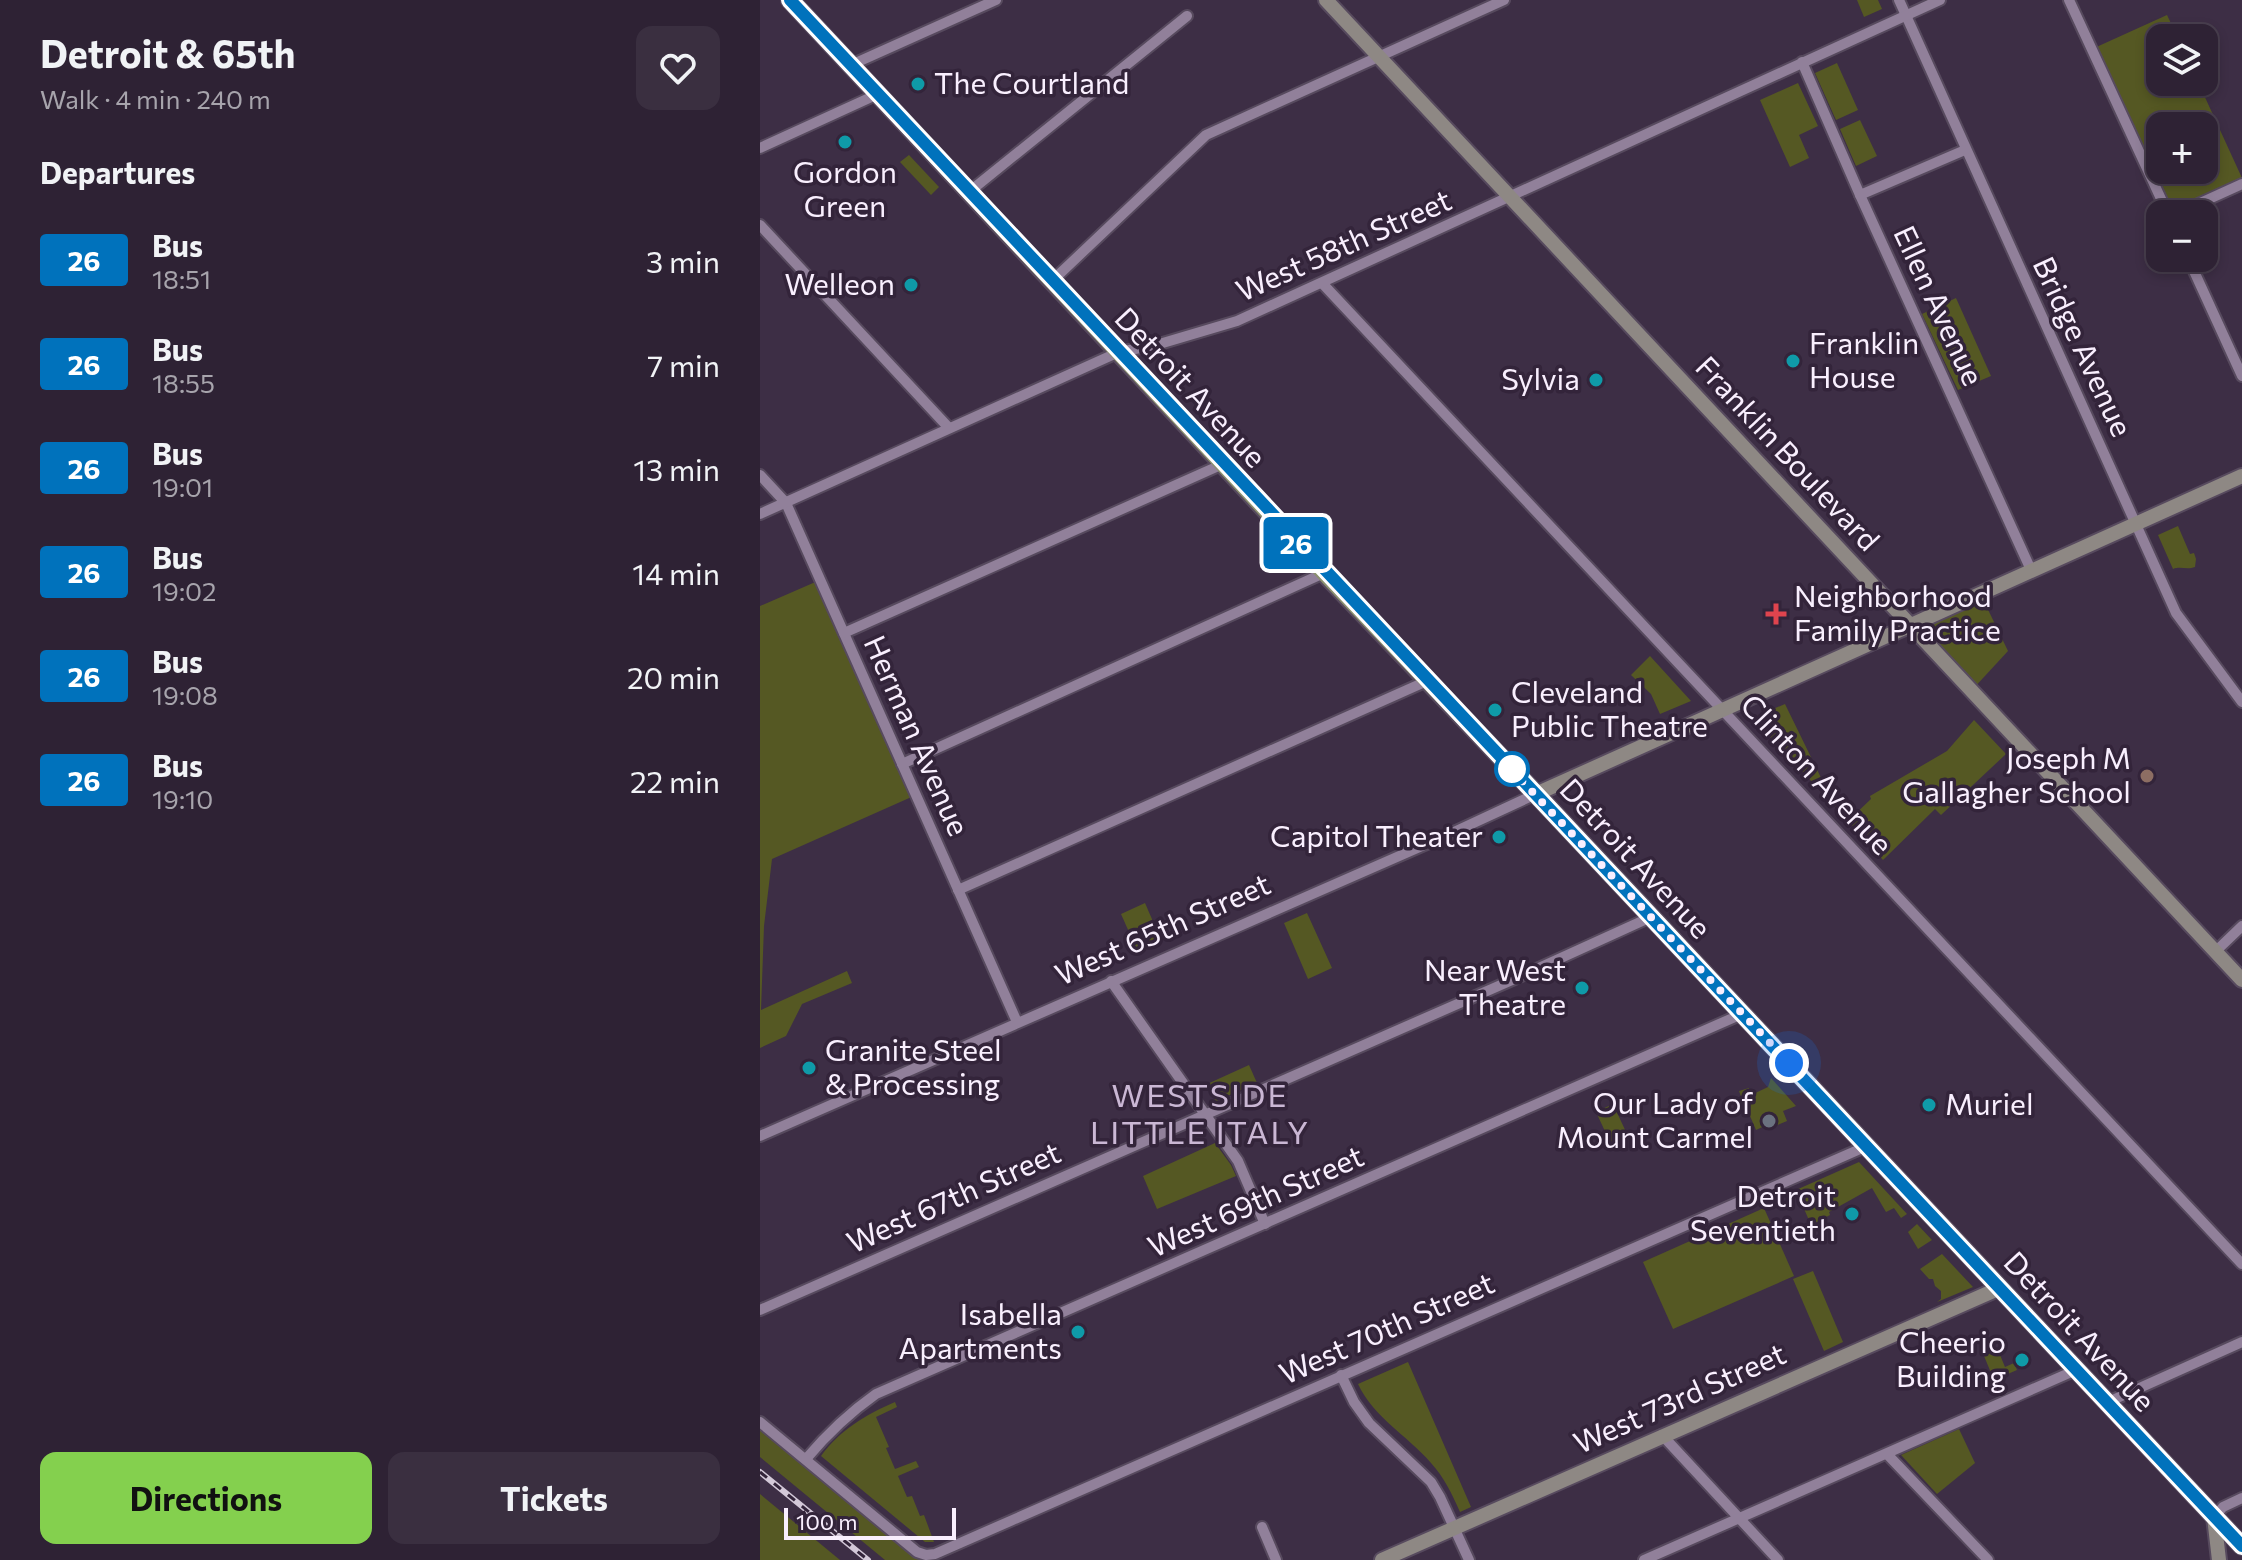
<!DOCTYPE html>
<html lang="en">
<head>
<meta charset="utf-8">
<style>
	body { margin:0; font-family:Commissioner,sans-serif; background:#3a2f40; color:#f1f3f6; height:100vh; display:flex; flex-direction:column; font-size:30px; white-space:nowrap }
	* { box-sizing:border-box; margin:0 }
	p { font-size:26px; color:#a7a4ac }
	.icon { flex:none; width:44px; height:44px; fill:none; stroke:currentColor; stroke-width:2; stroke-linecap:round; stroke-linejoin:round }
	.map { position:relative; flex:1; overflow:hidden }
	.drawer { display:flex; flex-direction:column; background:#2e2234; width:760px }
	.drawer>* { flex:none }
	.badge { padding:0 16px; border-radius:6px; font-size:28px; line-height:52px }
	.tools { position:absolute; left:1386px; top:24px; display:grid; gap:16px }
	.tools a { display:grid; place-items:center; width:72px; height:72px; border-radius:16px; background:#2e2234; box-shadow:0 4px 12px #0003,0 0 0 2px #493f4f; font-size:40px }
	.scale { position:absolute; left:24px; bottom:20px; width:172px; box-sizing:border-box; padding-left:8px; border:4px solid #f9effe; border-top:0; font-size:22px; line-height:28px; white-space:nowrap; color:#f9effe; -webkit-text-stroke:6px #33243a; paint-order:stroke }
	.you { position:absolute; width:40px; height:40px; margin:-20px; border:6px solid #fff; border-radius:50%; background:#1a73e8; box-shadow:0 0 0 12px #1a73e833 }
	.map>.badge { position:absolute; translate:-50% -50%; box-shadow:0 0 0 4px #fff }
	h2 { padding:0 40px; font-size:30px; line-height:72px }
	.round { display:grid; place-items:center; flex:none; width:84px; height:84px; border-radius:16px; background:#3a2f40 }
	.overview { display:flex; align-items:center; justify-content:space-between; height:136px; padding:0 40px }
	h1 { font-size:38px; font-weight:700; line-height:60px }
	.primary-button { display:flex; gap:16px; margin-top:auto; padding:16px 40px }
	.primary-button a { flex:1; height:92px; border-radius:16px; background:#84d04e; color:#111; font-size:32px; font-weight:700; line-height:92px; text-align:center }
	.primary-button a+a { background:#3a2f40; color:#f1f3f6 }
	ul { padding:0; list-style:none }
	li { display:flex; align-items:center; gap:24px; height:104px; padding:0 40px }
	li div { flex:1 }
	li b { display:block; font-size:30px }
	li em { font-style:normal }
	li .badge { min-width:88px; font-weight:700; text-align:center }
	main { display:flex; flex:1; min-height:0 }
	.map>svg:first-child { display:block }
	.green { fill:#555823; fill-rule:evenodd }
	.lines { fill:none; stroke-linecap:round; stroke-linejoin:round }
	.street-casing { stroke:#574a5e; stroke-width:14 }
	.secondary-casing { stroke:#574a5e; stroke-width:18 }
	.primary-casing { stroke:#574a5e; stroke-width:20 }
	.street { stroke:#91809a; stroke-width:10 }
	.secondary { stroke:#8e8884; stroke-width:14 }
	.primary { stroke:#8b906f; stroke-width:16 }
	.rail-casing { stroke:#d3c8d8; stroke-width:6 }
	.rail { stroke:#33243a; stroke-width:3; stroke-dasharray:9; stroke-linecap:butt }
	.line-casing { stroke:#fff; stroke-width:18 }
	.line { stroke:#0072bc; stroke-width:12 }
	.walk { stroke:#f9effe; stroke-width:8; stroke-dasharray:0 14.4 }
	.culture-dot { fill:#0f9aa8; stroke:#33243a; stroke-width:3 }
	.health-dot { fill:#e0444e; stroke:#33243a; stroke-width:3 }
	.stop-dot { fill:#fff; stroke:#0072bc; stroke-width:4 }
	.education-dot { fill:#8d6e63; stroke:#33243a; stroke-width:3 }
	.worship-dot { fill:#6b7280; stroke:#33243a; stroke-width:3 }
	.labels { text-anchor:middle; stroke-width:7; stroke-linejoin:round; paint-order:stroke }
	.poi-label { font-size:30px; fill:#f9effe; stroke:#33243a; text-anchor:end }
	.street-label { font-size:30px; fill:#f9effe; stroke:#33243a }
	.neighbourhood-label { font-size:32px; letter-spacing:2px; fill:#cab7d4; stroke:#33243a }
</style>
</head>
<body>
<main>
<section class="drawer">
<div class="overview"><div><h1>Detroit &amp; 65th</h1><p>Walk · 4 min · 240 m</p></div><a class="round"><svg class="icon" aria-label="heart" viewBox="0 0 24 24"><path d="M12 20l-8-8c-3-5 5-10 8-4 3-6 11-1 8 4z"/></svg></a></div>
<h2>Departures</h2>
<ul>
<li><span class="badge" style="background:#0072bc;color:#fff">26</span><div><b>Bus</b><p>18:51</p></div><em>3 min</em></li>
<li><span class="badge" style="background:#0072bc;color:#fff">26</span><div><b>Bus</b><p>18:55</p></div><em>7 min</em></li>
<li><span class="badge" style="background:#0072bc;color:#fff">26</span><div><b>Bus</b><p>19:01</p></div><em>13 min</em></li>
<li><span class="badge" style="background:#0072bc;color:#fff">26</span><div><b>Bus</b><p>19:02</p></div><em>14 min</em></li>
<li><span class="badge" style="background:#0072bc;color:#fff">26</span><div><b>Bus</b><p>19:08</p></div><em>20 min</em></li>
<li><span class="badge" style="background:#0072bc;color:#fff">26</span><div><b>Bus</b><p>19:10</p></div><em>22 min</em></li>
</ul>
<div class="primary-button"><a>Directions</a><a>Tickets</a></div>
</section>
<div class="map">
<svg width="1482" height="1560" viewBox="0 0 1482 1560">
	<rect width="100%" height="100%" fill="#3d2e45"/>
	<g class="green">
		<path d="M1097 0H1118L1122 9 1104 17Z"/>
		<path d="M1407 15 1418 38H1400V82H1438L1482 178V184L1408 214 1332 49ZM1400 126H1444V170H1400Z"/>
		<path d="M1077 63 1098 110 1076 120 1055 73Z"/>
		<path d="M1038 83 1058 126 1039 135 1049 158 1030 167 1000 100Z"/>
		<path d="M1100 120 1117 156 1096 166 1080 129Z"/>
		<path d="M149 155 179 187 171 195 140 162Z"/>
		<path d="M1196 298 1231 376 1198 390 1162 314Z"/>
		<path d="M1418 526 1430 554 1434 553 1436 559 1435 567C1427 570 1420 566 1413 569L1398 535Z"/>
		<path d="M60 580 156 795 12 859 4 926 1 1010 87 971 92 983 42 1004 26 1036 0 1048V606Z"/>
		<path d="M1220 593 1248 651 1212 690 1151 625Z"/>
		<path d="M890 656 931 701 900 714 891 694 871 675Z"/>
		<path d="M1025 704 1067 790C1074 799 1084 803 1093 811L1086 818 992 718Z"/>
		<path d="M1214 720 1246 754 1181 815 1175 809 1123 860 1088 821 1111 799 1110 796 1187 751Z"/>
		<path d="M385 903 401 940 377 950 361 914Z"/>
		<path d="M547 913 572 968 548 979 524 923Z"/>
		<path d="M489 1065 497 1083 456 1101 445 1085Z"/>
		<path d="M1011 1078 1036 1106 1023 1111 1027 1121 1013 1127 1011 1123 996 1130 990 1116H988L979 1091 989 1088V1096L1008 1087Z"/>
		<path d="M853 1104 867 1134 850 1142 836 1112Z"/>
		<path d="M455 1143 471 1165 476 1176 397 1209 383 1176Z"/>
		<path d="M1099 1162 1147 1214 1141 1218 1134 1208 1126 1212 1112 1188 1069 1212 1070 1215 1051 1225 1036 1190Z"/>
		<path d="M1004 1208 1034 1276 913 1329 883 1262Z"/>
		<path d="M1157 1224 1172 1240 1158 1249 1148 1232Z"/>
		<path d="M1182 1254 1213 1287 1177 1302 1181 1299V1291L1175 1286 1173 1279H1169L1160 1269Z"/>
		<path d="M1053 1271 1083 1342 1064 1351 1033 1279Z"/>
		<path d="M1238 1350 1245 1367 1254 1363 1257 1370 1234 1380 1224 1356Z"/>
		<path d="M648 1362 711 1507 700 1512C692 1494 684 1477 671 1463 647 1435 614 1418 598 1384Z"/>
		<path d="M135 1402 137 1407 116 1417 129 1447 126 1448 135 1469 156 1461 159 1467 138 1476 147 1497 152 1496 160 1516 164 1515 174 1542H165L61 1456C80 1430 105 1415 135 1402Z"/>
		<path d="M0 1422 157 1552 175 1554 177 1560H125L0 1457Z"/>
		<path d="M1199 1429 1215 1463 1177 1494 1141 1455Z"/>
		<path d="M0 1494 80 1560H0Z"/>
	</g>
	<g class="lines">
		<g class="street-casing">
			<g id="street">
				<path d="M1139 0 1416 613 1482 702"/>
				<path d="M1309 0 1408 214"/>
				<path d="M1042 62 1100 195 1271 570"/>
				<path d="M91 65 236 0"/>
				<path d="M0 148 118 94"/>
				<path d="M209 192 427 16"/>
				<path d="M1100 195 1205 150"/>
				<path d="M1416 214 1482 184"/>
				<path d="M0 225 189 428"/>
				<path d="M1428 258 1482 376"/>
				<path d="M292 281 446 135 744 0"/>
				<path d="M562 283 1482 1264"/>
				<path d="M0 475 26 503 257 1022"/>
				<path d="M0 514 359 352 396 345 477 321 1180 0"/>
				<path d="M84 633 463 464"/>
				<path d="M142 764 564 573"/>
				<path d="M198 890 667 681"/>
				<path d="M1456 951 1482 926"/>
				<path d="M351 981 478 1161 505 1224"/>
				<path d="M0 1136 694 832 776 794"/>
				<path d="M0 1310 759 977 891 917"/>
				<path d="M581 1375 594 1402 609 1423 671 1482 680 1497 709 1560"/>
				<path d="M1346 1403 1482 1342"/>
				<path d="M0 1422 157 1552 166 1555 175 1554 1107 1146"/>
				<path d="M902 1435 1018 1560"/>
				<path d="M1127 1454 1228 1560"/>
				<path d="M46 1459C67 1434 89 1413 116 1394L982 1014"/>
				<path d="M1454 1517 1463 1507 1482 1498"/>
				<path d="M502 1527 516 1560"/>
				<path d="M884 1560 1316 1370"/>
			</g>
		</g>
		<g class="secondary-casing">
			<g id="secondary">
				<path d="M566 0 1482 980"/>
				<path d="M776 794 1482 476"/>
				<path d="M1454 1517 1459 1560"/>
				<path d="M622 1560 1240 1288"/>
			</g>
		</g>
		<g class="primary-casing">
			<path id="primary" d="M30 0 564 573 776 794 1482 1546"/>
		</g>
		<use href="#street" class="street"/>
		<use href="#secondary" class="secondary"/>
		<use href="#primary" class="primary"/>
		<g class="rail-casing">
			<path id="rail" d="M0 1472 108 1560"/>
		</g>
		<use href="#rail" class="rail"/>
	</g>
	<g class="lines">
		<g class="line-casing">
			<path id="line" d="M30 0C512 518 998 1031 1482 1546"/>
		</g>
		<use href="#line" class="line"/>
		<path class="walk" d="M752 769 747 765 1029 1063"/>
	</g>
	<g class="culture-dot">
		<circle cx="158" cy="84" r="8"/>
		<circle cx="85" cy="142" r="8"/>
		<circle cx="151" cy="285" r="8"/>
		<circle cx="1033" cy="361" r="8"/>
		<circle cx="836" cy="380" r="8"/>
		<circle cx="735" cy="710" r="8"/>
		<circle cx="739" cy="837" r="8"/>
		<circle cx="822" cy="988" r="8"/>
		<circle cx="49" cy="1068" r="8"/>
		<circle cx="1169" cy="1105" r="8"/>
		<circle cx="1092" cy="1214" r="8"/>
		<circle cx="318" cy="1332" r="8"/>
		<circle cx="1262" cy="1360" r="8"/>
	</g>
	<path class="health-dot" d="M1012 602h8v8h8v8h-8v8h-8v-8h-8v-8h8z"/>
	<circle class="stop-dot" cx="752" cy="769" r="16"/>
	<circle class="education-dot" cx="1387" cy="776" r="8"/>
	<circle class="worship-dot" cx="1009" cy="1121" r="8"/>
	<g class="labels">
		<g class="poi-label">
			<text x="174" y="94" text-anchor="start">The Courtland</text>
			<text x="85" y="183" text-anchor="middle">Gordon<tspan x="85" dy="34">Green</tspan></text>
			<text x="135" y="295">Welleon</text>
			<text x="1049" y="354" text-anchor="start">Franklin<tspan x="1049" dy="34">House</tspan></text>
			<text x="820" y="390">Sylvia</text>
			<text x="1034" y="607" text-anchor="start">Neighborhood<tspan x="1034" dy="34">Family Practice</tspan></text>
			<text x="751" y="703" text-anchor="start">Cleveland<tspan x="751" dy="34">Public Theatre</tspan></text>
			<text x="1371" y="769">Joseph M<tspan x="1371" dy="34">Gallagher School</tspan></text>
			<text x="723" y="847">Capitol Theater</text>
			<text x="806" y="981">Near West<tspan x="806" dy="34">Theatre</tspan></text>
			<text x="65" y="1061" text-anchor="start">Granite Steel<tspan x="65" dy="34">&amp; Processing</tspan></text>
			<text x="993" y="1114">Our Lady of<tspan x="993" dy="34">Mount Carmel</tspan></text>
			<text x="1185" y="1115" text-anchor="start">Muriel</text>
			<text x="1076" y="1207">Detroit<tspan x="1076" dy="34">Seventieth</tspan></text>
			<text x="302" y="1325">Isabella<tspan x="302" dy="34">Apartments</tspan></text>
			<text x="1246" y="1353">Cheerio<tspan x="1246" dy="34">Building</tspan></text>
		</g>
		<g class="street-label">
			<text transform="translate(584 246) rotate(-24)" y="10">West 58th Street</text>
			<text transform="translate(1178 306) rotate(65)" y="10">Ellen Avenue</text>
			<text transform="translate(1322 347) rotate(65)" y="10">Bridge Avenue</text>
			<text transform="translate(430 388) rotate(47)" y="10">Detroit Avenue</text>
			<text transform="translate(1027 454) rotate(47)" y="10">Franklin Boulevard</text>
			<text transform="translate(156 736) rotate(66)" y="10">Herman Avenue</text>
			<text transform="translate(1056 775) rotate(47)" y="10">Clinton Avenue</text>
			<text transform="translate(875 859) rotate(47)" y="10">Detroit Avenue</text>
			<text transform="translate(403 930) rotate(-24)" y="10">West 65th Street</text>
			<text transform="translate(194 1198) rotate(-24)" y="10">West 67th Street</text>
			<text transform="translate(496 1202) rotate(-24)" y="10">West 69th Street</text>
			<text transform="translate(627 1329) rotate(-24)" y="10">West 70th Street</text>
			<text transform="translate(1319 1332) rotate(47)" y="10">Detroit Avenue</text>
			<text transform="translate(920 1399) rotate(-24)" y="10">West 73rd Street</text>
		</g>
		<g class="neighbourhood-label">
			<text x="440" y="1107">WESTSIDE<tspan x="440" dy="37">LITTLE ITALY</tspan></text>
		</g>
	</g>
</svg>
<div class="tools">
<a><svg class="icon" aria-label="layers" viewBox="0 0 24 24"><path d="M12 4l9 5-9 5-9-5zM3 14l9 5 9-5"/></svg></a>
<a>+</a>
<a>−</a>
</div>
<div class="scale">100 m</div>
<div class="you" style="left:1029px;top:1063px"></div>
<b class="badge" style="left:536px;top:543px;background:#0072bc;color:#fff">26</b>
</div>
</main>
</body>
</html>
